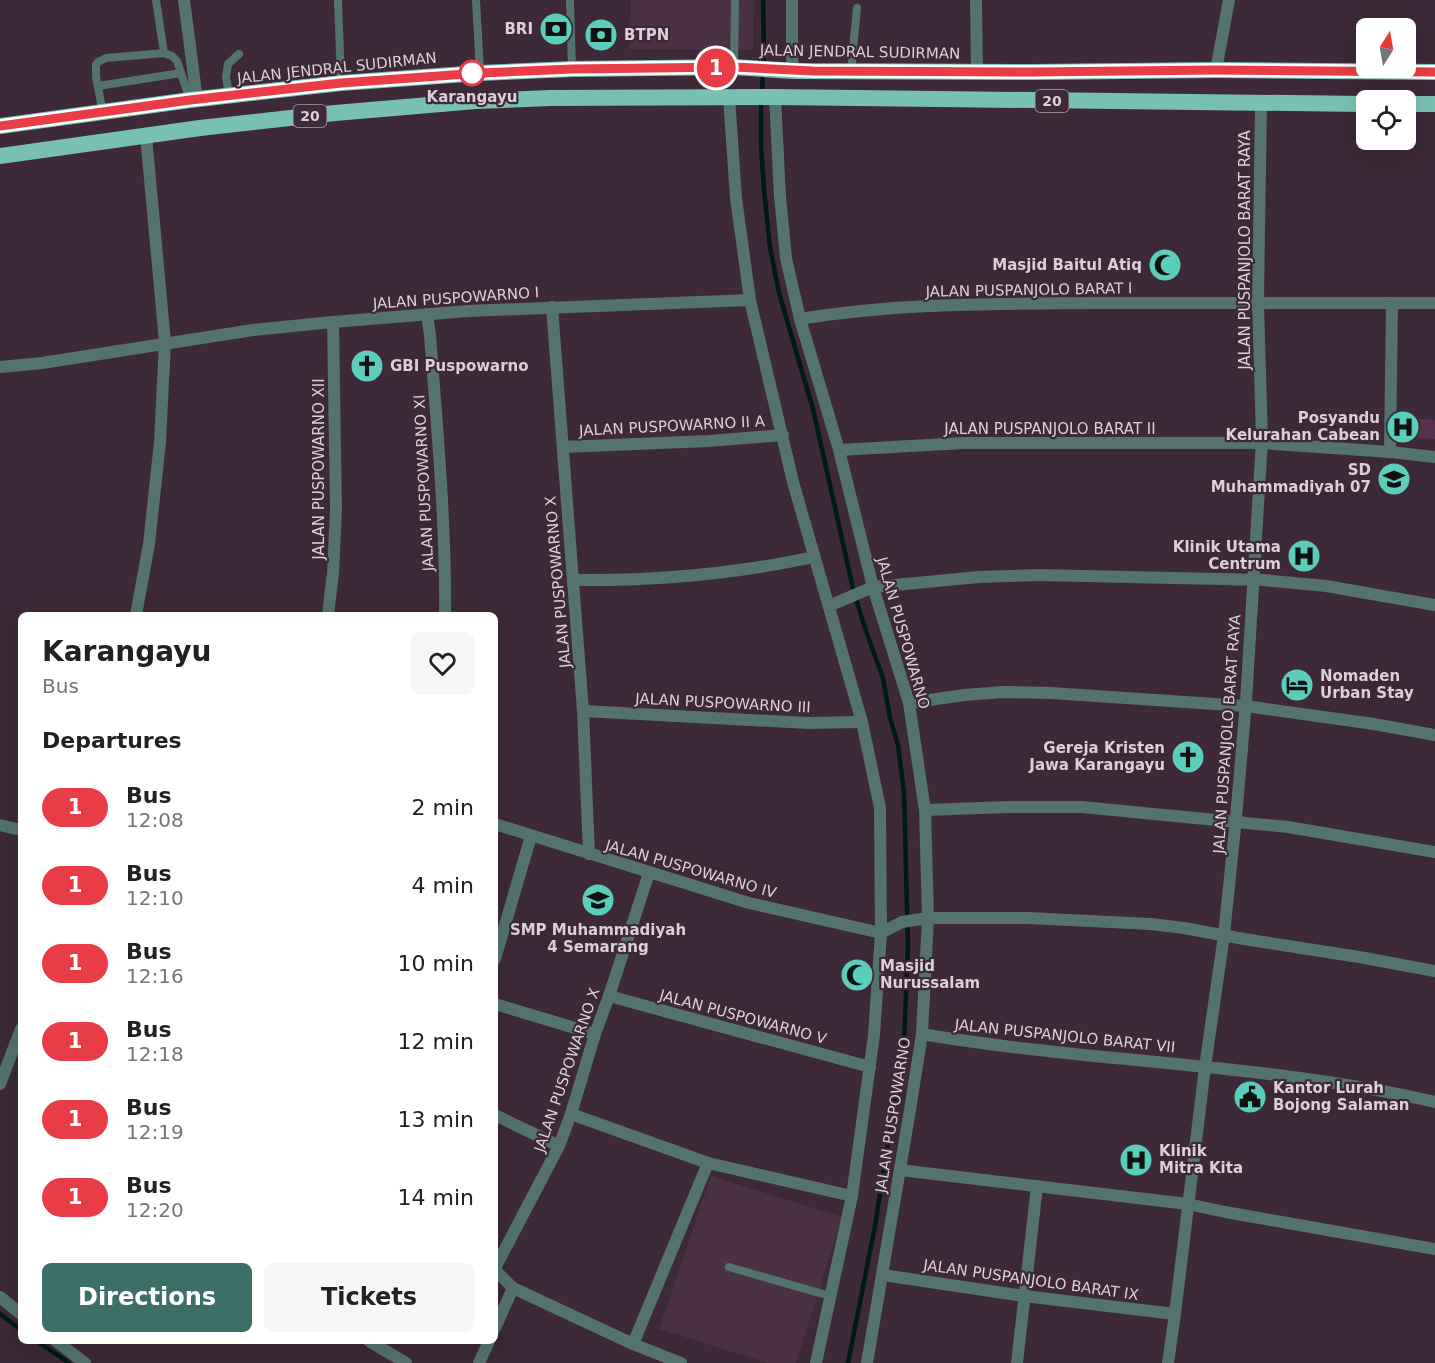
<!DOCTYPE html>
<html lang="en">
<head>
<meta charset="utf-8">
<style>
	body { margin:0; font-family:"DejaVu Sans",sans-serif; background:#f6f6f6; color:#202124; height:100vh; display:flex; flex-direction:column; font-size:22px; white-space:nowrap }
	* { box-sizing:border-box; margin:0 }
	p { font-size:20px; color:#757577 }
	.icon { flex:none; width:33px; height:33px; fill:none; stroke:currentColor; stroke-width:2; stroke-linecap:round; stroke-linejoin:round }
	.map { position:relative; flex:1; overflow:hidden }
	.sheet { position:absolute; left:18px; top:612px; width:480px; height:732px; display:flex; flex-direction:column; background:#fff; border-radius:9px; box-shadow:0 6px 24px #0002 }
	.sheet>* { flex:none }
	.badge { padding:0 12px; border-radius:20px; font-size:21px; line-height:39px }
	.needle { width:39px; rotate:11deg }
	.buttons { position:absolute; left:1356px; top:18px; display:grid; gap:12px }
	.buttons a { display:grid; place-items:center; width:60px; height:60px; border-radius:9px; background:#fff; box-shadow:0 6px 24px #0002; font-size:30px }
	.map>.badge { position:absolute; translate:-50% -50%; box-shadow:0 0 0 3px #fff }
	h2 { padding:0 24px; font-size:22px; line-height:54px }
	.round { display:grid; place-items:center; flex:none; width:63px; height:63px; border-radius:9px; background:#f6f6f6 }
	.summary { display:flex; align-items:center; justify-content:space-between; height:102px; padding:0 24px }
	h1 { font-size:28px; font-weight:700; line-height:45px }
	.button { display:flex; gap:12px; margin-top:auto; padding:12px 24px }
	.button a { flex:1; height:69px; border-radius:9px; background:#3b6f68; color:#fff; font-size:24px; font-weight:700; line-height:69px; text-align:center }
	.button a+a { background:#f6f6f6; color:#202124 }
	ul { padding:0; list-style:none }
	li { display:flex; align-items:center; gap:18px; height:78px; padding:0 24px }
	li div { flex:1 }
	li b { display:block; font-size:22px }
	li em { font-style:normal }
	li .badge { min-width:66px; font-weight:700; text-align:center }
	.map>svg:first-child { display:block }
	.built { fill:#4b3143 }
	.green { fill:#58304d }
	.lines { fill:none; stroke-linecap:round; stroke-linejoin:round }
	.stream { stroke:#011a16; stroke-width:4.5 }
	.service { stroke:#54736c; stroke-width:8 }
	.minor { stroke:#54736c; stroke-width:12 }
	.tertiary { stroke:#54736c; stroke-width:12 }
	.trunk { stroke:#78c0b2; stroke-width:16 }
	.line-casing { stroke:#fff; stroke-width:14 }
	.line { stroke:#e83d46; stroke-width:9 }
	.stop-dot { fill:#fff; stroke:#e83d46; stroke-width:3 }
	.labels { text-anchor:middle; stroke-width:4.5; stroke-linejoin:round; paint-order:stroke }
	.shield { fill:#3d2937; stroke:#ac9da7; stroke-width:1.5 }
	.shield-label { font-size:14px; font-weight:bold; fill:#dccfd7 }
	.poi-label { font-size:15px; font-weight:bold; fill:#dccfd7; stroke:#3d2937; text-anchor:end }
	.street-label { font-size:15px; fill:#dccfd7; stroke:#3d2937 }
	.stop-label { font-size:15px; font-weight:bold; fill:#dccfd7; stroke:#3d2937 }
</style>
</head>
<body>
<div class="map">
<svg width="1435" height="1363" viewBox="0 0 1435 1363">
	<rect width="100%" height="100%" fill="#3d2937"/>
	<g class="built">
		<path d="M631 0H754L753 50 629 49Z"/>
		<path d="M711 1176 842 1217 796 1363H768L659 1329Z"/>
	</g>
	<path class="green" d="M1412 418 1435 420V439L1411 437Z"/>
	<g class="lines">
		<g class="stream">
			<path d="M762 93 764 53 763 0"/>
			<path d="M761 102V145L764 190 770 247 779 293 813 409 854 593 866 631 883 678 890 718 898 745 904 792 908 946 904 1041 875 1226 848 1363"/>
			<path d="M0 1314 21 1330"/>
			<path d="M37 1341 69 1363"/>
		</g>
		<g class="service">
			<path d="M156 0 164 53"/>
			<path d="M338 0 341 83"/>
			<path d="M476 0 480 73"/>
			<path d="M570 0 572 69"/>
			<path d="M734 67 735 0"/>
			<path d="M852 71V59L857 8"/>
			<path d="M98 86 181 73"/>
			<path d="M229 96 226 77 228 64 239 54"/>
			<path d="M103 113 96 77V65L98 62 106 58 164 53 172 56 177 61 190 100"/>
			<path d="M729 1267 830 1296"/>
		</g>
		<g class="minor">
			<path d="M184 0 197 100"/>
			<path d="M792 0V59L794 71"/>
			<path d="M976 0 977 71"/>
			<path d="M1216 70 1229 0"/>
			<path d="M729 97 736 198 750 300 793 482 862 722 880 808 881 933 874 1035 852 1196 816 1363"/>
			<path d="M775 97 780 196 786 258 800 319 839 450 873 587 909 703 925 810 928 918 922 1034 909 1116 867 1363"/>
			<path d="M552 307 583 711 589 854"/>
			<path d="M427 314 430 335C437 428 446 522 445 615"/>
			<path d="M800 319C896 303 993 304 1090 303 1205 303 1320 303 1435 303"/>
			<path d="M0 367 42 363 253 330 333 322 468 311 750 300"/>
			<path d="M563 447 709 441 783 435"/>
			<path d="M839 450 963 443H1261L1390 452 1435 457"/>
			<path d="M1390 452 1392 303"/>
			<path d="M573 580C654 581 735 574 814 557"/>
			<path d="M829 606 873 587 979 577 1039 575 1263 580 1326 586 1435 605"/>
			<path d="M136 615 149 544 160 442 165 342 146 136"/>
			<path d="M328 615 333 573 336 510 333 322"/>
			<path d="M909 703 964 695 1003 692 1051 693 1245 706 1374 724 1435 735"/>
			<path d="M583 711 808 723 862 722"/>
			<path d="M925 810 1008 807H1082L1288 827 1435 852"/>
			<path d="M495 824 749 903 881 933 902 922 928 918H1028L1151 924 1184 928 1244 939 1359 957 1435 971"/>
			<path d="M0 825 21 830"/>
			<path d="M495 959 531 836"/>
			<path d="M609 996 870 1067"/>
			<path d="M495 1004 595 1034"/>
			<path d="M922 1034C1092 1063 1266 1063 1435 1102"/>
			<path d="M0 1084 21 1029"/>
			<path d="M571 1114 708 1163 852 1196"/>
			<path d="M495 1115 559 1146"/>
			<path d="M900 1170 1188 1204 1225 1212 1435 1249"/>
			<path d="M495 1268 559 1146 571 1114 595 1034 609 996 649 873"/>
			<path d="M495 1270 513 1288 633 1344 681 1363"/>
			<path d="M883 1275 1024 1296 1175 1314"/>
			<path d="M0 1297 21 1314"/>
			<path d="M495 1328 513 1288"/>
			<path d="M56 1341 85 1363"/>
			<path d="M369 1341 406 1363"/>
			<path d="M633 1344 708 1163"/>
			<path d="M479 1363 489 1341"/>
			<path d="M1017 1363 1037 1186"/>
		</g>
		<path class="tertiary" d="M1168 1363 1175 1314 1205 1067 1224 935 1236 818 1246 702 1262 440 1258 302 1261 103"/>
		<g class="trunk">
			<path d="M1406 104H1435"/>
			<path d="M0 126 190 100 341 83 480 73 572 69 734 67 794 71 1033 72 1216 70 1435 72"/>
			<path d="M0 156 200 128 335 113 476 101 550 98 775 97 1366 104"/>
		</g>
	</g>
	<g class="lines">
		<g class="line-casing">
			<path id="line" d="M0 126 190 100 341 83 480 73 572 69 734 67 813 71 1033 72 1216 70 1435 72"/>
		</g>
		<use href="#line" class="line"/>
	</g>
	<defs>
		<g id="bank-disc" transform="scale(1.725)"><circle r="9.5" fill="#5bcebb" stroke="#3d2937"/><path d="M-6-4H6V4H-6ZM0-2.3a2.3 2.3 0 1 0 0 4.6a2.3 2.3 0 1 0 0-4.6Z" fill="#111"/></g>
		<g id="mosque-disc" transform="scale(1.725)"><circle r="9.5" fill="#5bcebb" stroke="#3d2937"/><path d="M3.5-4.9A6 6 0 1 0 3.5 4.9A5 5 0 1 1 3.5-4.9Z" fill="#111"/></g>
		<g id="church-disc" transform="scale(1.725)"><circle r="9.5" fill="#5bcebb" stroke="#3d2937"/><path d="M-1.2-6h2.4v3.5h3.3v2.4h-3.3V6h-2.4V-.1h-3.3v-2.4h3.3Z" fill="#111"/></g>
		<g id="hospital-disc" transform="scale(1.725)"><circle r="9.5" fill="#5bcebb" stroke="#3d2937"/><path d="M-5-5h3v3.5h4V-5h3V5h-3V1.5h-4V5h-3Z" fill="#111"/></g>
		<g id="school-disc" transform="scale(1.725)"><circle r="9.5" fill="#5bcebb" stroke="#3d2937"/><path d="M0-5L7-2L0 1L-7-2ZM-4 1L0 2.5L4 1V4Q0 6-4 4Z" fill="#111"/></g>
		<g id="hotel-disc" transform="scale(1.725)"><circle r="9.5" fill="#5bcebb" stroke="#3d2937"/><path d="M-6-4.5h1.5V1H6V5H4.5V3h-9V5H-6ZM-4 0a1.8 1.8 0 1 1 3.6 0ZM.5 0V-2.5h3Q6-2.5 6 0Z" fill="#111"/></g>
		<g id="civic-disc" transform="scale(1.725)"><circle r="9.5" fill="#5bcebb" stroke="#3d2937"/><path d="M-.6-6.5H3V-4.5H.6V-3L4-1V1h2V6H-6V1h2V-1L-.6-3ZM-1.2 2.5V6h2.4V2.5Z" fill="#111"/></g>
	</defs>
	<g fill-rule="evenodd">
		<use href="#bank-disc" x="556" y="29"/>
		<use href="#bank-disc" x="601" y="35"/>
		<use href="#mosque-disc" x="1165" y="265"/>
		<use href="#church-disc" x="367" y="366"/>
		<use href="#hospital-disc" x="1403" y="427"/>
		<use href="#school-disc" x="1394" y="479"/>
		<use href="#hospital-disc" x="1304" y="556"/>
		<use href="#hotel-disc" x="1297" y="685"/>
		<use href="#church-disc" x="1188" y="757"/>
		<use href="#school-disc" x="598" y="900"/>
		<use href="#mosque-disc" x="857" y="975"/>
		<use href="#civic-disc" x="1250" y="1097"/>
		<use href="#hospital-disc" x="1136" y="1160"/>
	</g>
	<circle class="stop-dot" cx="472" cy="73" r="12"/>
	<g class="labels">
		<g class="shield">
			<rect x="1035.5" y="90" width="33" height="22" rx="4.5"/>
			<rect x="293.5" y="105" width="33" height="22" rx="4.5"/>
		</g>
		<g class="shield-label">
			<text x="1052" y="106">20</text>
			<text x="310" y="121">20</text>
		</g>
		<g class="poi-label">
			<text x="533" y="34">BRI</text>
			<text x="624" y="40" text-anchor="start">BTPN</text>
			<text x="1142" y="270">Masjid Baitul Atiq</text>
			<text x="390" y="371" text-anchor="start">GBI Puspowarno</text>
			<text x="1380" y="423">Posyandu<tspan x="1380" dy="17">Kelurahan Cabean</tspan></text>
			<text x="1371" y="475">SD<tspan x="1371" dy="17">Muhammadiyah 07</tspan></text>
			<text x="1281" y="552">Klinik Utama<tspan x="1281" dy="17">Centrum</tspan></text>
			<text x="1320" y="681" text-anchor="start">Nomaden<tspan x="1320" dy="17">Urban Stay</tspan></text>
			<text x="1165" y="753">Gereja Kristen<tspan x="1165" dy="17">Jawa Karangayu</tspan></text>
			<text x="598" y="935" text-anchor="middle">SMP Muhammadiyah<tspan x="598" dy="17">4 Semarang</tspan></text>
			<text x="880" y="971" text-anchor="start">Masjid<tspan x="880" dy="17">Nurussalam</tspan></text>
			<text x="1273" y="1093" text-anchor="start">Kantor Lurah<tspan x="1273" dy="17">Bojong Salaman</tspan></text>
			<text x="1159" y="1156" text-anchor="start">Klinik<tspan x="1159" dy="17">Mitra Kita</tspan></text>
		</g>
		<g class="street-label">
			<text transform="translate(860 52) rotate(1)" y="5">JALAN JENDRAL SUDIRMAN</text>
			<text transform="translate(337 68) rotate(-6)" y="5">JALAN JENDRAL SUDIRMAN</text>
			<text transform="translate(1245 250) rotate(-90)" y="5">JALAN PUSPANJOLO BARAT RAYA</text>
			<text transform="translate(1029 290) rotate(-1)" y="5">JALAN PUSPANJOLO BARAT I</text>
			<text transform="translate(456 298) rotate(-4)" y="5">JALAN PUSPOWARNO I</text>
			<text transform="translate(672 426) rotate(-3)" y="5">JALAN PUSPOWARNO II A</text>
			<text x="1050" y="434">JALAN PUSPANJOLO BARAT II</text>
			<text transform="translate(319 469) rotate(-90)" y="5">JALAN PUSPOWARNO XII</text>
			<text transform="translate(424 483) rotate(-93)" y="5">JALAN PUSPOWARNO XI</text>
			<text transform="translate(558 582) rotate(-95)" y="5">JALAN PUSPOWARNO X</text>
			<text transform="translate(903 633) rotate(74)" y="5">JALAN PUSPOWARNO</text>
			<text transform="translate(723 703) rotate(3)" y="5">JALAN PUSPOWARNO III</text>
			<text transform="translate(1227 734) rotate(-86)" y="5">JALAN PUSPANJOLO BARAT RAYA</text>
			<text transform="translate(691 869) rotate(16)" y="5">JALAN PUSPOWARNO IV</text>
			<text transform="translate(743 1017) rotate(15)" y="5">JALAN PUSPOWARNO V</text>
			<text transform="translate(1065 1036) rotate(6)" y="5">JALAN PUSPANJOLO BARAT VII</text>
			<text transform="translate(567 1070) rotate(-71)" y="5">JALAN PUSPOWARNO X</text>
			<text transform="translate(893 1115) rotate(-81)" y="5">JALAN PUSPOWARNO</text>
			<text transform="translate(1031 1280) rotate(8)" y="5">JALAN PUSPANJOLO BARAT IX</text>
		</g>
		<g class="stop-label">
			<text x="472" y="102">Karangayu</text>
		</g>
	</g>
</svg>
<div class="buttons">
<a><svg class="needle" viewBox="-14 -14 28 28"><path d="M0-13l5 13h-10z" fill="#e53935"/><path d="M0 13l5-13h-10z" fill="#757577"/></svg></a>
<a><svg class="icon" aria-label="locate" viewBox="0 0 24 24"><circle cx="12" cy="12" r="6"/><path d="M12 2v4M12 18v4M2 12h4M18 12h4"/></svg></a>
</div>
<b class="badge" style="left:716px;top:68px;background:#e83d46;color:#fff">1</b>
<section class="sheet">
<div class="summary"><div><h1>Karangayu</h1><p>Bus</p></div><a class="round"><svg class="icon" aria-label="heart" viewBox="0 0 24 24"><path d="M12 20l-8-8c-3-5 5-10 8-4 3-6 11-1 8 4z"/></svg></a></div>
<h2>Departures</h2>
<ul>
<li><span class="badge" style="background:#e83d46;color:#fff">1</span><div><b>Bus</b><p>12:08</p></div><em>2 min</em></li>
<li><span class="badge" style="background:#e83d46;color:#fff">1</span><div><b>Bus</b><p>12:10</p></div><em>4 min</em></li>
<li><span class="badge" style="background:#e83d46;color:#fff">1</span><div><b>Bus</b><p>12:16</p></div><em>10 min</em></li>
<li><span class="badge" style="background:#e83d46;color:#fff">1</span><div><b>Bus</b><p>12:18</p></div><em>12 min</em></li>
<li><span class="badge" style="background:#e83d46;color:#fff">1</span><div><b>Bus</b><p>12:19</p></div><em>13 min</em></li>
<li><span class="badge" style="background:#e83d46;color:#fff">1</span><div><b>Bus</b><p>12:20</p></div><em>14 min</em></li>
</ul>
<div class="button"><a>Directions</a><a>Tickets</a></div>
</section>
</div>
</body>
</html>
